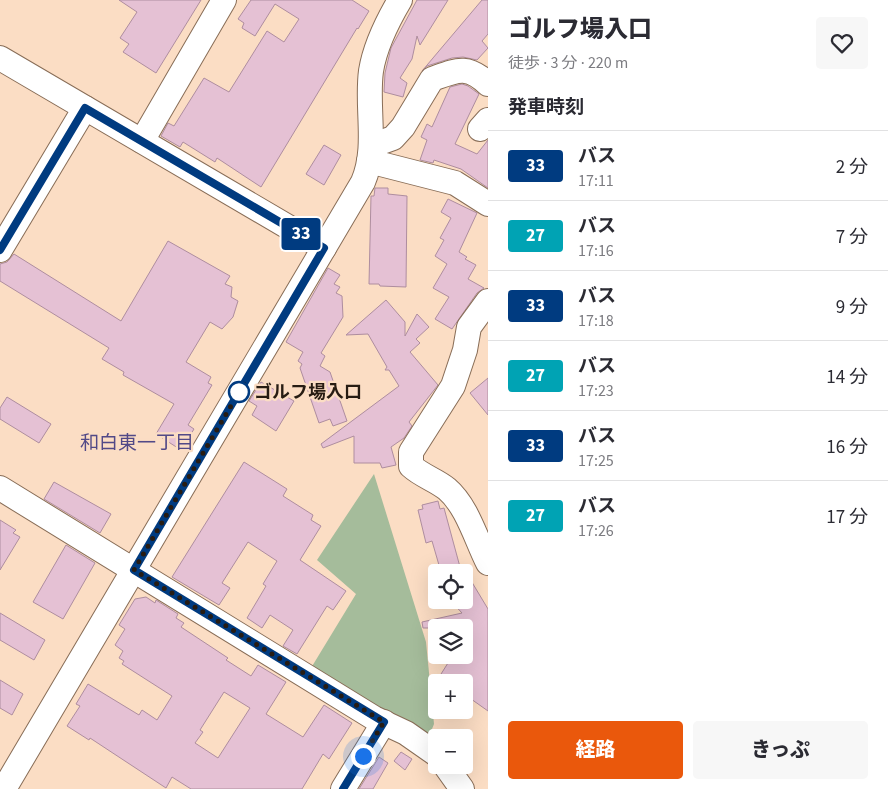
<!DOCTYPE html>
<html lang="ja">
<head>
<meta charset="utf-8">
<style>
	body { margin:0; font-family:"Source Sans 3","Noto Sans JP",sans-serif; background:#f7f7f7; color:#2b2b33; height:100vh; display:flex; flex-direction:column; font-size:19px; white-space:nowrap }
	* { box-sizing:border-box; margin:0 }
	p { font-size:16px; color:#7c7c81 }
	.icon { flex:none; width:28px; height:28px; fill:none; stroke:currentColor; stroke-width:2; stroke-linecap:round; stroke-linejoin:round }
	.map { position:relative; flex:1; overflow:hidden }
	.panel { display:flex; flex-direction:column; background:#fff; width:400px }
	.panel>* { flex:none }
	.badge { padding:0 10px; border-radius:4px; font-size:18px; line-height:32px }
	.buttons { position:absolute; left:428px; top:564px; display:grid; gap:10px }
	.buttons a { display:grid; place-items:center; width:45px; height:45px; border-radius:5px; background:#fff; box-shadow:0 5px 20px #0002; font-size:25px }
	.you { position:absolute; width:25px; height:25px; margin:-12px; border:4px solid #fff; border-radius:50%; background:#1a73e8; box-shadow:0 0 0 8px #1a73e833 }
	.map>.badge { position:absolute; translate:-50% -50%; box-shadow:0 0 0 2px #fff }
	h2 { padding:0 20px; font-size:19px; line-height:45px }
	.round { display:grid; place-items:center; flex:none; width:52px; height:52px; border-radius:5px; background:#f7f7f7 }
	.headline { display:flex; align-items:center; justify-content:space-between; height:85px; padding:0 20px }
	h1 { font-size:24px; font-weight:800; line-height:38px }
	.button { display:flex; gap:10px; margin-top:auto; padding:10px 20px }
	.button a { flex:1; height:58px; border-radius:5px; background:#ea580c; color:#fff; font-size:20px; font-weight:800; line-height:58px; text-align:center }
	.button a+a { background:#f7f7f7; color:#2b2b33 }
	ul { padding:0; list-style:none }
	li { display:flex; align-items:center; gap:15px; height:70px; padding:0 20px; border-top:1px solid #e1e1e2 }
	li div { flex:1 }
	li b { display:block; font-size:19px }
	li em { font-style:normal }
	li .badge { min-width:55px; font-weight:700; text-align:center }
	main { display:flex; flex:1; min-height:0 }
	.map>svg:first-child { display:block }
	.green { fill:#a5bc9b }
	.building { fill:#e5c1d4; stroke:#ae8d9f; fill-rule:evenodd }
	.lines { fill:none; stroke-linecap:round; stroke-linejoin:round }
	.minor-casing { stroke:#886d57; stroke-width:26 }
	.minor { stroke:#fff; stroke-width:24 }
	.line-casing { stroke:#fff; stroke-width:11 }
	.line { stroke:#003b80; stroke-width:8 }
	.walk { stroke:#271c13; stroke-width:5; stroke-dasharray:0 9 }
	.stop-dot { fill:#fff; stroke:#003b80; stroke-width:2.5 }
	.labels { text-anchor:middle; stroke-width:4.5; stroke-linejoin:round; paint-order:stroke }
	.stop-label { font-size:18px; font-weight:bold; fill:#271c13; stroke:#fbddc4; text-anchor:start }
	.neighbourhood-label { font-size:19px; fill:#524987; stroke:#fbddc4 }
</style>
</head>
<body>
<main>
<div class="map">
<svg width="488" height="789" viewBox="0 0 488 789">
	<rect width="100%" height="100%" fill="#fbddc4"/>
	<path class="green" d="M374 474 426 642 434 724 428 739 311 668 356 594 317 560Z"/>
	<g class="building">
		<path d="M119 0H201L156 73 123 52 129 44 120 38 137 12Z"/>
		<path d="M251 0H352L369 11 358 29 357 28 261 187 217 158 215 162 183 142 180 147 161 136 168 123 174 126 204 78 229 92 267 31 284 42 299 19 275 4 255 36 242 28 244 23 238 19Z"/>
		<path d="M417 0H448L420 45 417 36 412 59 400 78 407 83 403 97 384 92 385 73 391 48Z"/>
		<path d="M482 0H488V34L482 41 488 48 477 60 463 57 452 58 427 66 422 71Z"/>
		<path d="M462 84 468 86 479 94 455 144 477 154 488 140V188L461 169 434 160 433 163 420 160 427 140 421 137 427 124 432 127 450 87Z"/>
		<path d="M324 145 341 155 324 185 306 174Z"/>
		<path d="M375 188H388V194L407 196 406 287 380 286 379 284H369L371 196H374Z"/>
		<path d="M448 199 477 213 459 252 467 257 465 259 476 265 468 279 484 288 477 293 452 329 435 319 449 297 433 288 447 264 435 256 444 240 440 238 451 218 441 212Z"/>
		<path d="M168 241 230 276 225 284 232 287 231 297 238 301 233 317 222 329 210 322 186 362 211 377 208 383 212 385 188 425 194 429 181 450 156 434 174 404 123 375 124 372 102 359 109 348 0 281V264L7 262 14 254 121 321Z"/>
		<path d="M328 268 340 275 334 284 340 287 336 293 342 296 343 317 321 353 325 356 320 366 330 372 347 421 333 426 330 419 319 423 300 368 302 364 298 361 303 352 286 342Z"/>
		<path d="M386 300 405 322V336L417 314 429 327 416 339 420 343 410 352 438 385 409 422 412 426 404 438 391 447 396 465 382 468 380 463H354V436L323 448 321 444 399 386 389 370H385L387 367 368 334 346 335Z"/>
		<path d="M488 378V415L470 393Z"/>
		<path d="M261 382 294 401 276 431 252 415 257 406 249 401Z"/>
		<path d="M7 397 51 424 39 443 0 419V408Z"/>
		<path d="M244 462 287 489 283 496 313 515 311 520 321 526 300 560 346 591 333 610 327 606 297 654 283 646 293 630 270 615 262 628 247 618 266 586 263 584 277 561 248 542 222 583 230 588 219 605 172 577Z"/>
		<path d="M54 482 111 514 100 533 44 499Z"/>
		<path d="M438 501 440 509 444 508 460 567 441 572 432 541 426 543 418 510 423 509 422 505Z"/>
		<path d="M0 520 16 530 13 533 20 537 0 570Z"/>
		<path d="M66 545 95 563 63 619 33 602Z"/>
		<path d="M464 569 488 609V711L464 694V682H436L453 655H464V628H423L422 622 462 613 450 600H464Z"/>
		<path d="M146 597 155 603 156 600 178 614 176 618 184 623 181 627 228 658 226 660 251 676 258 665 286 682 266 714 303 737 324 705 352 723 329 759 323 754 302 789H191L172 777 166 788 90 738 89 740 67 726 80 706 76 704 88 684 139 715 142 710 157 720 172 696 122 664 124 661 119 658 123 651 115 645 125 629 119 625 135 599ZM224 692 250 708 218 758 195 743 203 732 200 730Z"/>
		<path d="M0 613 45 640 34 660 0 640Z"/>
		<path d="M0 680 23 694 12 715 0 708Z"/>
		<path d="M401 752 412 759 405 770 394 761Z"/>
		<path d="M379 757 388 763 373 789H359Z"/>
	</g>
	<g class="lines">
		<g class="minor-casing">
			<g id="minor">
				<path d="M0 58 324 248"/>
				<path d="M480 129 488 120"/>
				<path d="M142 141 224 0"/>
				<path d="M371 146 393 138 403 127 432 79C457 70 467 64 488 84"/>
				<path d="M369 161 455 183 488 204"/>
				<path d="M0 250 85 108"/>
				<path d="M488 301 469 327 465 350 453 386 411 452V466C422 476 436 480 447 489 467 506 476 539 488 563"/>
				<path d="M0 488 374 718 406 733 436 754"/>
				<path d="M445 765 462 789"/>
				<path d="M4 789 363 182C378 147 366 108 371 71 375 46 387 22 400 0"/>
				<path d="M343 789 384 722"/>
			</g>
		</g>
		<use href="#minor" class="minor"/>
	</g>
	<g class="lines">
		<g class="line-casing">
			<path id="line" d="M0 250 85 108 324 248 134 570 384 722 343 789"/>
		</g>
		<use href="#line" class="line"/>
		<path class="walk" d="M239 392 244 384 134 570 384 722 363 756"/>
	</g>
	<circle class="stop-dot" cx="239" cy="392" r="10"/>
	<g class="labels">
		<g class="stop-label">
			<text x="254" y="398">ゴルフ場入口</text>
		</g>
		<g class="neighbourhood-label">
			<text x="137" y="449">和白東一丁目</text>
		</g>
	</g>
</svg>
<div class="buttons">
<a><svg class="icon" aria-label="locate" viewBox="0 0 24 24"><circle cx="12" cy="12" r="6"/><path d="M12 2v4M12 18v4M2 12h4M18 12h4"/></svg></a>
<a><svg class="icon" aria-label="layers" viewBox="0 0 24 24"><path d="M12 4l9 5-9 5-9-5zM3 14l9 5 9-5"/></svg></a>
<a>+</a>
<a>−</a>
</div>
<div class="you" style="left:363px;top:756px"></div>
<b class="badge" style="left:301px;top:234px;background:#003b80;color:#fff">33</b>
</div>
<section class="panel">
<div class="headline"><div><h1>ゴルフ場入口</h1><p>徒歩 · 3 分 · 220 m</p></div><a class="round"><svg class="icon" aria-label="heart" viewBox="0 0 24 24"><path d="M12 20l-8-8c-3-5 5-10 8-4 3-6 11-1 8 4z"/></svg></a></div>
<h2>発車時刻</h2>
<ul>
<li><span class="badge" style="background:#003b80;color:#fff">33</span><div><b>バス</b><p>17:11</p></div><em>2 分</em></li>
<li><span class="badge" style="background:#00a3b4;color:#fff">27</span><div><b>バス</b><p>17:16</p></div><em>7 分</em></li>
<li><span class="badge" style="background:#003b80;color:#fff">33</span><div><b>バス</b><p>17:18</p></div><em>9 分</em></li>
<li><span class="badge" style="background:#00a3b4;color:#fff">27</span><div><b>バス</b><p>17:23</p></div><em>14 分</em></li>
<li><span class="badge" style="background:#003b80;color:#fff">33</span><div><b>バス</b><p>17:25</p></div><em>16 分</em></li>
<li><span class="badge" style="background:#00a3b4;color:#fff">27</span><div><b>バス</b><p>17:26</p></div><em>17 分</em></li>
</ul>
<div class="button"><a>経路</a><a>きっぷ</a></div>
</section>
</main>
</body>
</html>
